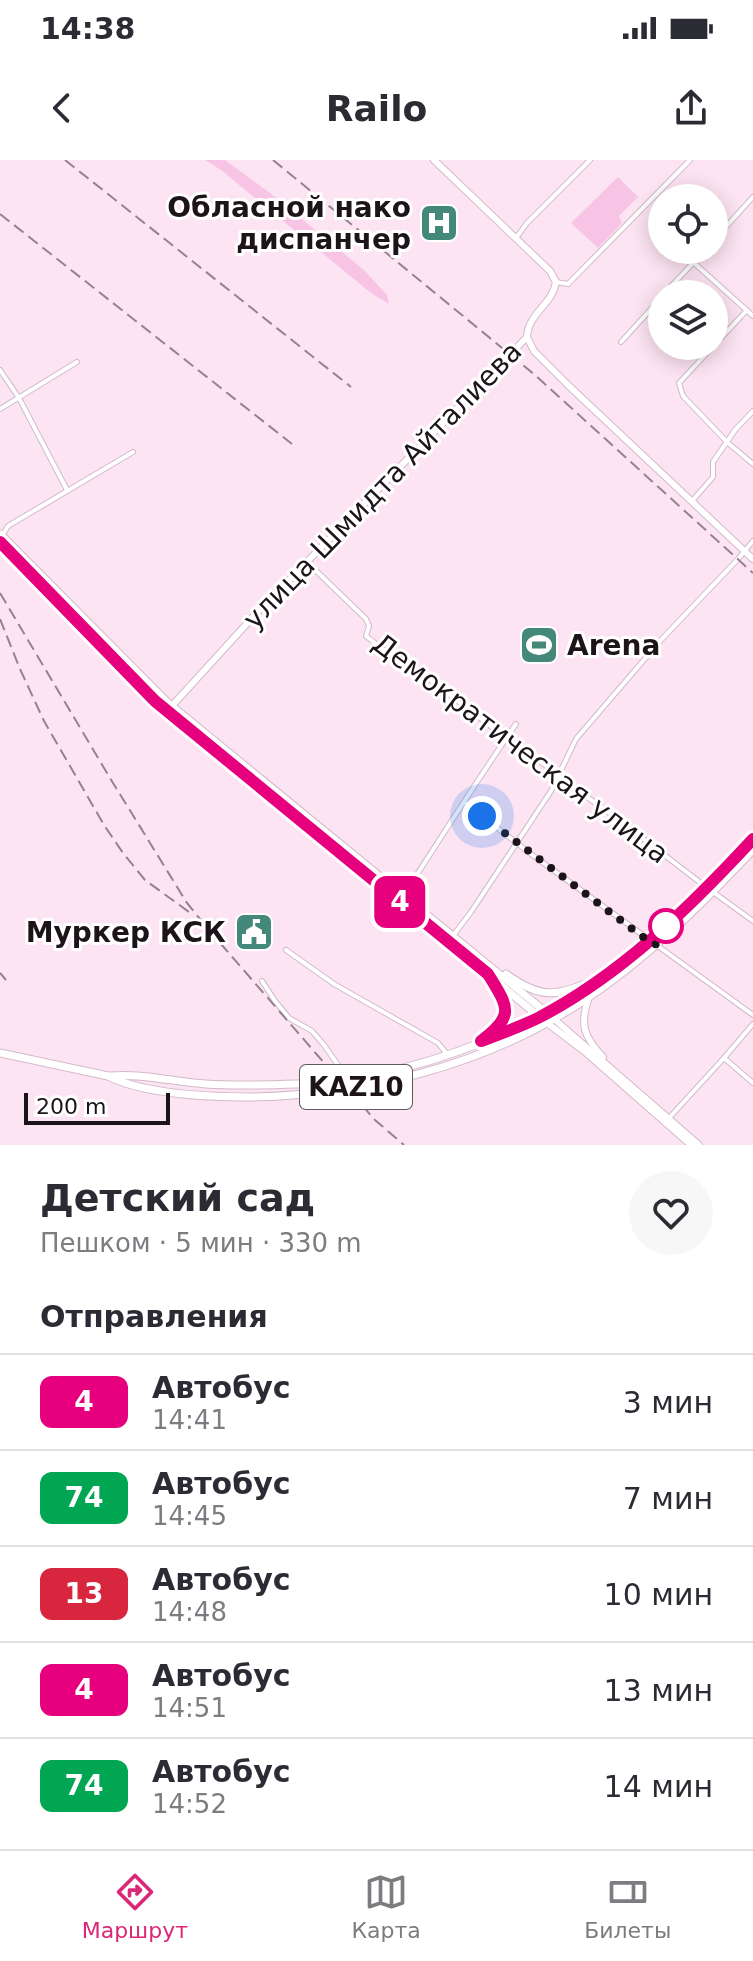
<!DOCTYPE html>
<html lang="ru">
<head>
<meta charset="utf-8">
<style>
	body { margin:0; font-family:"DejaVu Sans",sans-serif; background:#f7f7f7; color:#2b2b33; height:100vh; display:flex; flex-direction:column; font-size:30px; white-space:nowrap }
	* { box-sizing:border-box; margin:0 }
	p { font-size:26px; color:#7c7c81 }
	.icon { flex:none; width:44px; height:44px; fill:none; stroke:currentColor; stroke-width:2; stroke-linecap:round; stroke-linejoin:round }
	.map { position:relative; height:985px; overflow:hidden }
	.panel { display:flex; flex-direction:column; background:#fff; flex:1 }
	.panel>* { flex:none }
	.badge { padding:0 16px; border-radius:12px; font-size:28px; line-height:52px }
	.tools { position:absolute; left:648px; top:24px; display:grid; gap:16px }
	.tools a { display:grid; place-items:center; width:80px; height:80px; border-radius:50%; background:#fff; box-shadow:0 4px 20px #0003; font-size:40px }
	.scale { position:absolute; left:24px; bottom:20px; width:146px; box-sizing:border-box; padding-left:8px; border:4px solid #1c1419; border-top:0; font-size:22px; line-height:28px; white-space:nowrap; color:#1c1419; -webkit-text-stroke:6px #fff; paint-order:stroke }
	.you { position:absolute; width:40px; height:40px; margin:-20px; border:6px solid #fff; border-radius:50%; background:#1a73e8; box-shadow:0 0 0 12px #1a73e833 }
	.map>.badge { position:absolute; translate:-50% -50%; box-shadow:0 0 0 4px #fff }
	h2 { padding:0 40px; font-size:30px; line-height:72px }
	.round { display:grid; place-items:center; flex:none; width:84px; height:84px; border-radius:42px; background:#f7f7f7 }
	.headline { display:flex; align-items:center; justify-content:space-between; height:136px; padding:0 40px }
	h1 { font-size:38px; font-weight:800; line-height:60px }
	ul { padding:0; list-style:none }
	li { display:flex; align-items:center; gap:24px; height:96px; padding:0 40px; border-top:2px solid #e1e1e2 }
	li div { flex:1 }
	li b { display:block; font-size:30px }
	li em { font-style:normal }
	li .badge { min-width:88px; font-weight:700; text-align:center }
	.status { display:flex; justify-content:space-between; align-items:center; height:56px; padding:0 40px; background:#fff; direction:ltr }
	.status svg { height:22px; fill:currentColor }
	header { display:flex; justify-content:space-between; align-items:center; height:104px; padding:0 40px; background:#fff; font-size:36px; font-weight:800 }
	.menu { display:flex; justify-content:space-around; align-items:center; height:112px; border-top:2px solid #e1e1e2; background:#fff; font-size:22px; color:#7c7c81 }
	.menu a { display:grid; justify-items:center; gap:4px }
	.menu .selected { color:#db2777 }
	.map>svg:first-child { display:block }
	.green { fill:#f8c4e5 }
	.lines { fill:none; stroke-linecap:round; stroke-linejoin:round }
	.minor-casing { stroke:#d2bac9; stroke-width:6 }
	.tertiary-casing { stroke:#d2bac9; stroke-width:8 }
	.secondary-casing { stroke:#d2bac9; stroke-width:8 }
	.primary-casing { stroke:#d2bac9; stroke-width:9 }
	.trunk-casing { stroke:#d2bac9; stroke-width:9 }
	.minor { stroke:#fff; stroke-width:4 }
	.tertiary { stroke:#fff; stroke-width:6 }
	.secondary { stroke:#fff; stroke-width:6 }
	.primary { stroke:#fff; stroke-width:7 }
	.trunk { stroke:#fff; stroke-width:7 }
	.rail { stroke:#94838e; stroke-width:2; stroke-dasharray:12 6; stroke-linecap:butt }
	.line-casing { stroke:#fff; stroke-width:18 }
	.line { stroke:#e6007e; stroke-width:12 }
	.walk { stroke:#1c1419; stroke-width:8; stroke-dasharray:0 14.4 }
	.stop-dot { fill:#fff; stroke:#e6007e; stroke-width:4 }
	.labels { text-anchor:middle; stroke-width:6; stroke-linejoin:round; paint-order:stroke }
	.shield { fill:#fff; stroke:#605a5e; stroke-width:2 }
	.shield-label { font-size:26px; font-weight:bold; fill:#1c1419 }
	.poi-label { font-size:28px; font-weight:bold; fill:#1c1419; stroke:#fff; text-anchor:end }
	.street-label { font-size:28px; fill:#1c1419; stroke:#fff }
</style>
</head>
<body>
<div class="status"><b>14:38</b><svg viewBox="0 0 49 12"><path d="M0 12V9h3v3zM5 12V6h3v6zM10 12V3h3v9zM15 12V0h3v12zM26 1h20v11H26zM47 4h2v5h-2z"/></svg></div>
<header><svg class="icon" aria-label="back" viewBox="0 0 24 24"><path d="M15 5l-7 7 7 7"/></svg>Railo<svg class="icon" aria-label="share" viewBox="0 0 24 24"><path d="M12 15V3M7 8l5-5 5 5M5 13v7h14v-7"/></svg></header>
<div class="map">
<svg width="753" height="985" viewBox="0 0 753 985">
	<rect width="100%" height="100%" fill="#fde4f3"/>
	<g class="green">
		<path d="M205 0H225L270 33 364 110 387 135 389 144 371 133 221 10Z"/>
		<path d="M618 17 638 37 619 56 622 63 598 88 571 63Z"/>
	</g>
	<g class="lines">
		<g class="minor-casing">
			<g id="minor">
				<path d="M516 78 527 63 590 0"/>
				<path d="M714 80 753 37"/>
				<path d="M693 102 753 156"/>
				<path d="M556 122 568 124 690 0"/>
				<path d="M664 134 705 90"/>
				<path d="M747 150 679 223 683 236 727 282 753 304"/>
				<path d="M621 182 662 137"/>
				<path d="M0 210 19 238 67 330"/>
				<path d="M0 249 77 202"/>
				<path d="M692 341 713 317V302L735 270 753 251"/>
				<path d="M2 376 8 366 133 292"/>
				<path d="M308 403 366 459 369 466 366 476 384 490 398 493 420 512 506 578 558 614 563 620 611 654 706 727"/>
				<path d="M465 643 531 694 753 855"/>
				<path d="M713 732 753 761"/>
				<path d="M403 736C441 678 477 620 516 564"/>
				<path d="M452 777 471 752 551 631 576 579 661 480 738 399 753 381"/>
				<path d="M286 790 334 824 438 883 447 894"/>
				<path d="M262 821 275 841 289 858 312 871 324 885 338 905 340 919"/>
				<path d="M724 898 753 923"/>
				<path d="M669 958 724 898 753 864"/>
			</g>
		</g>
		<g class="tertiary-casing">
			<g id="tertiary">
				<path d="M527 177 534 191 569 226 753 399"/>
				<path d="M170 548 253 457 527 177C528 153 553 144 556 122L550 111 434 0"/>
			</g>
		</g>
		<g class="secondary-casing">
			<g id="secondary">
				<path d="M589 837C579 865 584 877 603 897"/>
				<path d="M554 859 699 985"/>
				<path d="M547 863 584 891 691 985"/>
			</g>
		</g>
		<g class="primary-casing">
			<g id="primary">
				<path d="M0 374 168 543 554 859"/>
				<path d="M0 382 155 541 547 863"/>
				<path d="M506 814C540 839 557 837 594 820"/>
				<path d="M485 879C509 861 511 848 493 823"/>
			</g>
		</g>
		<g class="trunk-casing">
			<g id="trunk">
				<path d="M0 893 108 916C144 934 210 937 251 937 365 935 484 906 580 843 645 801 700 746 753 690"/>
				<path d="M110 916C142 913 174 922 206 924 236 926 267 925 297 924 419 918 541 868 636 793 652 781 666 766 680 752 705 727 730 704 753 679"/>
			</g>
		</g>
		<use href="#minor" class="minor"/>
		<use href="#tertiary" class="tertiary"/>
		<use href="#secondary" class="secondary"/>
		<use href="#primary" class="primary"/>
		<use href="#trunk" class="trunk"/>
		<g class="rail">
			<path d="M65 0 351 227"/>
			<path d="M273 0 535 215 753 413"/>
			<path d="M0 54 292 284"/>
			<path d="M0 433 110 618 187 743 208 769 319 897 375 960 404 985"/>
			<path d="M0 459 20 509 44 561 104 665 123 693 145 720 189 752"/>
			<path d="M0 813 6 820"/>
		</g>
	</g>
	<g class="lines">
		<g class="line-casing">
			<path id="line" d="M0 382 155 541 488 814C508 847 516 855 481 881 500 874 520 867 538 858 621 815 690 747 753 679"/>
		</g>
		<use href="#line" class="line"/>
		<path class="walk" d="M482 656 643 777 657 785 666 766"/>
	</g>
	<defs>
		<g id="hospital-square" transform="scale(2)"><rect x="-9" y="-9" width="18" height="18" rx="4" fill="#44887a" stroke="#fff"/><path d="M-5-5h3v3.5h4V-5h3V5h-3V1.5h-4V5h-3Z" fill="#fff"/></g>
		<g id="stadium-square" transform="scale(2)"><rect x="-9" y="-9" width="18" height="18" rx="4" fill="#44887a" stroke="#fff"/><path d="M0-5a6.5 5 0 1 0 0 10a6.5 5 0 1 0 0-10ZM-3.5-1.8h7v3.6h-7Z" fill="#fff"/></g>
		<g id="civic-square" transform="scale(2)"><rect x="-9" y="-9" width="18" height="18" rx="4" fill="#44887a" stroke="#fff"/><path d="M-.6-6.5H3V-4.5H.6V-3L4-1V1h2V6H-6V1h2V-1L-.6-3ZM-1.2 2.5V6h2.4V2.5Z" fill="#fff"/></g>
	</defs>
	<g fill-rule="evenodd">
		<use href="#hospital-square" x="439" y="63"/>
		<use href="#stadium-square" x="539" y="485"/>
		<use href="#civic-square" x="254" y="772"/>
	</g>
	<circle class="stop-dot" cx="666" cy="766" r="16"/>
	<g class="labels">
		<rect class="shield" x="300" y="905" width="112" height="44" rx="6"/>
		<g class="shield-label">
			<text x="356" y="936">KAZ10</text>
		</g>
		<g class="poi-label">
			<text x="411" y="57">Обласной нако<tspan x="411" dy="32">диспанчер</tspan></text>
			<text x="567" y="495" text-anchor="start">Arena</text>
			<text x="226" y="782">Муркер КСК</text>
		</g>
		<g class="street-label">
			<text transform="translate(382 325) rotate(-46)" y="10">улица Шмидта Айталиева</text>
			<text transform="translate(521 588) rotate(37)" y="10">Демократическая улица</text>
		</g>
	</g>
</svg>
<div class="tools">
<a><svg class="icon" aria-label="locate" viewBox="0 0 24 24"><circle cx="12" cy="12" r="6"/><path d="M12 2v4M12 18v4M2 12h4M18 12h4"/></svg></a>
<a><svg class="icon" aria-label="layers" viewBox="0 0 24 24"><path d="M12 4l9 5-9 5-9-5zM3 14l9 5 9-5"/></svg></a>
</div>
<div class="scale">200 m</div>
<div class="you" style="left:482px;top:656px"></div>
<b class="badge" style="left:400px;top:742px;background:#e6007e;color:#fff">4</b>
</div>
<section class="panel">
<div class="headline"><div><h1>Детский сад</h1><p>Пешком · 5 мин · 330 m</p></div><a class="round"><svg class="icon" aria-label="heart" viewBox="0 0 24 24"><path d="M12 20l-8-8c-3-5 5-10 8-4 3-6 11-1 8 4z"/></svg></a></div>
<h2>Отправления</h2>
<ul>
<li><span class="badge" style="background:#e6007e;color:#fff">4</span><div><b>Автобус</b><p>14:41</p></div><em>3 мин</em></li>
<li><span class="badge" style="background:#00a651;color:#fff">74</span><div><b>Автобус</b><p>14:45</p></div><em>7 мин</em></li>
<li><span class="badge" style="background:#d7263d;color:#fff">13</span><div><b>Автобус</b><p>14:48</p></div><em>10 мин</em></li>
<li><span class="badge" style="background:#e6007e;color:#fff">4</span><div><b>Автобус</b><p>14:51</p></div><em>13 мин</em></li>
<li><span class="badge" style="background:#00a651;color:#fff">74</span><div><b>Автобус</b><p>14:52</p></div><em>14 мин</em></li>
</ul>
</section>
<nav class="menu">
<a class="selected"><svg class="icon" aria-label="directions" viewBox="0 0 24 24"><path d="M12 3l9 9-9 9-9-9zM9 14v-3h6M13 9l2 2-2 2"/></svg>Маршрут</a>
<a><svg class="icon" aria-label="map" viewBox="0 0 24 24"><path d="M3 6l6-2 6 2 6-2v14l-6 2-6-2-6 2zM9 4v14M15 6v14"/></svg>Карта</a>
<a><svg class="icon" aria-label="tickets" viewBox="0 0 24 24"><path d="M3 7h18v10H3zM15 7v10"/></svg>Билеты</a>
</nav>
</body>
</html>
